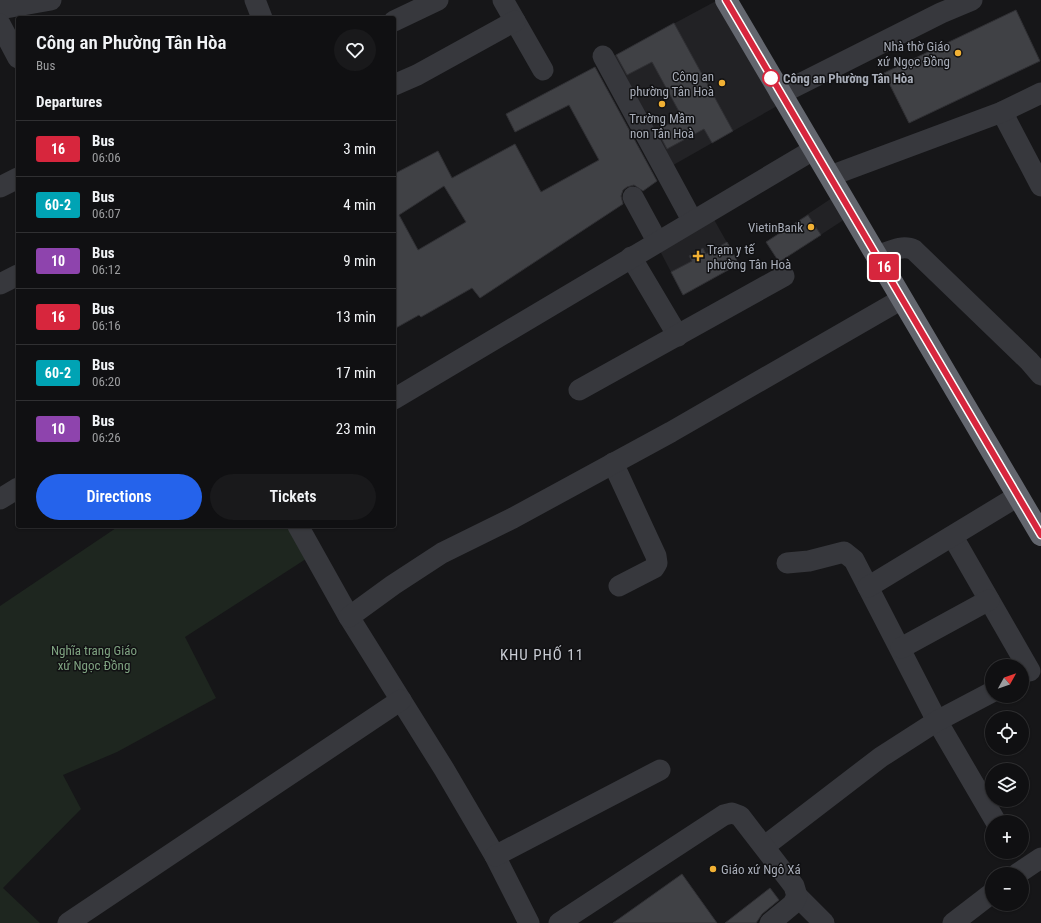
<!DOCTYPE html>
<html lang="en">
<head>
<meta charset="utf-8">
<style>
	body { margin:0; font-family:"Roboto Condensed",sans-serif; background:#19191b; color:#f1f3f6; height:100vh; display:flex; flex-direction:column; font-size:15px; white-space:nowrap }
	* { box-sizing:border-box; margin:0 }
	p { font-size:13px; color:#9c9d9f }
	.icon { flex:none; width:22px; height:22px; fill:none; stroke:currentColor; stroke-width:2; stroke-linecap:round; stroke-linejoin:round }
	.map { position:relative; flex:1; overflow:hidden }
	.panel { position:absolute; left:16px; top:16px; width:380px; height:512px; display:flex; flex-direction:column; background:#101012; border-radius:4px; box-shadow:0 1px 3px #0004,0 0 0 1px #303032 }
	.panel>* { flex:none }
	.badge { padding:0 8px; border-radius:3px; font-size:14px; line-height:26px }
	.needle { width:26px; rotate:50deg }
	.tools { position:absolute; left:985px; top:659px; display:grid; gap:8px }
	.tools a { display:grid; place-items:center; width:44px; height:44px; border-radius:50%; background:#101012; box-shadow:0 1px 3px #0004,0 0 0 1px #303032; font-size:20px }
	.map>.badge { position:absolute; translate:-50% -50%; box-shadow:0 0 0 2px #fff }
	h2 { padding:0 20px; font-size:15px; line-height:36px }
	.round { display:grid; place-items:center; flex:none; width:42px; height:42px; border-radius:21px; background:#19191b }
	.summary { display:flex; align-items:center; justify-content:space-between; height:68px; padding:0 20px }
	h1 { font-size:19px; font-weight:600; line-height:30px }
	.cta { display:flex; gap:8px; margin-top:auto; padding:8px 20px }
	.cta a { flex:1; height:46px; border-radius:24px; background:#2563eb; color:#fff; font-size:16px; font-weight:600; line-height:46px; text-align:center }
	.cta a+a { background:#19191b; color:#f1f3f6 }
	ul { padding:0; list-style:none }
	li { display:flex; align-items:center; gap:12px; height:56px; padding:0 20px; border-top:1px solid #303032 }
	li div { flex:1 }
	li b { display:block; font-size:15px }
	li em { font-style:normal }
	li .badge { min-width:44px; font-weight:700; text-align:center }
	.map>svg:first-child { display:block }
	.built { fill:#222225 }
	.green { fill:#1e261f }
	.building { fill:#404145; stroke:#303034; fill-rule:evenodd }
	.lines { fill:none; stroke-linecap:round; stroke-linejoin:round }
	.minor { stroke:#37383d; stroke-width:21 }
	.highway { stroke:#63666e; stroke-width:22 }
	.line-casing { stroke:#fff; stroke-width:9 }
	.line { stroke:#d7263d; stroke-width:6 }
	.poi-dot { fill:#f2b134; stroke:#111113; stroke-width:1.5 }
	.stop-dot { fill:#fff; stroke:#d7263d; stroke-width:2 }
	.labels { text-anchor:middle; stroke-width:3; stroke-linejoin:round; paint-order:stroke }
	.poi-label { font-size:13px; fill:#a8adb8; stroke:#111113; text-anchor:end }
	.stop-label { font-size:13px; font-weight:bold; fill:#a8adb8; stroke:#111113; text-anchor:start }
	.park-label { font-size:13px; fill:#7fa381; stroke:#111113 }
	.quarter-label { font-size:15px; letter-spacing:1px; fill:#c9ccd4; stroke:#111113 }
</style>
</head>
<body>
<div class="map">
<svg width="1041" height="923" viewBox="0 0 1041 923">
	<rect width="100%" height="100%" fill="#161618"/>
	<g class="built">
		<path d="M716 1 777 106 668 168 608 59Z"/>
		<path d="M832 198 845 219 779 262 766 242Z"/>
		<path d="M712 216 739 264 683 295 658 247Z"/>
	</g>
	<path class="green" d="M119 526H291L309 557 185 637 216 698 117 752 63 775 81 809 3 888 40 923H0V606Z"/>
	<g class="building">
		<path d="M1016 10 1040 61 909 123 884 73Z"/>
		<path d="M674 23 733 131 712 143 704 129 667 149 657 130 682 117 652 62 627 75 616 55Z"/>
		<path d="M595 67 657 181 643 191 634 185 627 187 623 190 621 196 623 204 480 298 472 288 421 317 419 315 394 329V174L438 151 452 178 515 144 541 192 599 160 569 105 515 132 506 114ZM444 186 466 222 418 250 399 215Z"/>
		<path d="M808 215 821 235 779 262 766 242Z"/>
		<path d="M727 242 739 264 683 295 671 272 692 261 689 256 703 248 706 254Z"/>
		<path d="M682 874 717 923H613Z"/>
		<path d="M770 888 779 900 762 914 756 923H725Z"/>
	</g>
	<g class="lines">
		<g class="minor">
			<path d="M255 0 262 18"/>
			<path d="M503 0 543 70"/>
			<path d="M0 9 51 0"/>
			<path d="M394 21 438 0"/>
			<path d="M0 24 18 58"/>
			<path d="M603 56 692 220"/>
			<path d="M394 85 417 75 515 21"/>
			<path d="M780 94 941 13 972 0"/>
			<path d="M1002 112 1041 186"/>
			<path d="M830 176 1002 112 1041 93"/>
			<path d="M0 187 18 178"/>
			<path d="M633 197 657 241"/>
			<path d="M877 256C889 252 902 244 914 250L1029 361 1041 375"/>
			<path d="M631 257 678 336"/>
			<path d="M0 284 18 275"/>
			<path d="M579 390 784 276"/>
			<path d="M394 399 813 150"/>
			<path d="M613 463 656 556 657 563 654 568 619 586"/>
			<path d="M0 499 18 488"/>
			<path d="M298 526 349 617 444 769 495 856 529 923"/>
			<path d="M953 537 1030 671"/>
			<path d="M787 563 809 561 844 552 854 560 937 721 996 822"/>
			<path d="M868 587 1018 496"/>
			<path d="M349 617 393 585 442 553 513 518 671 432 902 299"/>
			<path d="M901 648 989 600"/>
			<path d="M765 846 881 757 937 721 992 692"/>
			<path d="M495 856 660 770"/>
			<path d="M1017 874 1041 858"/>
			<path d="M797 896 824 923"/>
			<path d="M68 923 401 700"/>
			<path d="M559 923 724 815 732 813 740 816 794 886 797 896 793 904 770 923"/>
			<path d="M953 923 992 893"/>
		</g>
		<path class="highway" d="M726 0 1041 535"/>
	</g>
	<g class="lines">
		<g class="line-casing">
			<path id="line" d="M726 0 1041 535"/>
		</g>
		<use href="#line" class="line"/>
	</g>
	<g class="poi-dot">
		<circle cx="958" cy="53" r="4"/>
		<circle cx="722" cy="83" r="4"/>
		<circle cx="662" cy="104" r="4"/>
		<circle cx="811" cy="227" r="4"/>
		<path d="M696 250h4v4h4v4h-4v4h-4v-4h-4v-4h4z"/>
		<circle cx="713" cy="869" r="4"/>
	</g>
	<circle class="stop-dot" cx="771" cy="78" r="8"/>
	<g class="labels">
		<g class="poi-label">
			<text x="950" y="51">Nhà thờ Giáo<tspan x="950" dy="15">xứ Ngọc Đồng</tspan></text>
			<text x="714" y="81">Công an<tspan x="714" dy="15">phường Tân Hoà</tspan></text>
			<text x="662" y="123" text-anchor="middle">Trường Mầm<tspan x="662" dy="15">non Tân Hoà</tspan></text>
			<text x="803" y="232">VietinBank</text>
			<text x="707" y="254" text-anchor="start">Trạm y tế<tspan x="707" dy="15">phường Tân Hoà</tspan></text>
			<text x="721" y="874" text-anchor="start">Giáo xứ Ngô Xá</text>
		</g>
		<g class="stop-label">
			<text x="783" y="83">Công an Phường Tân Hòa</text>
		</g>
		<g class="park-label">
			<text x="94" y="655">Nghĩa trang Giáo<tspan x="94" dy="15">xứ Ngọc Đồng</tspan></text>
		</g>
		<g class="quarter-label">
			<text x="542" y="660">KHU PHỐ 11</text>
		</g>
	</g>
</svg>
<div class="tools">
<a><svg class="needle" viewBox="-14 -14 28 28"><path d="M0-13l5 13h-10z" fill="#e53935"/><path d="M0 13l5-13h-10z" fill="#9c9d9f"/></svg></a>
<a><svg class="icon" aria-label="locate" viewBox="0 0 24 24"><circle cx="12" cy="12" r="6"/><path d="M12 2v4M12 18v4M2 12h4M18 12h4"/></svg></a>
<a><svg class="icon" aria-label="layers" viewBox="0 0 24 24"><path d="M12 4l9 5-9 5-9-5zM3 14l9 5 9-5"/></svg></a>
<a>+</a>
<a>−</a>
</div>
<b class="badge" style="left:884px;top:267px;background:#d7263d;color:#fff">16</b>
<section class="panel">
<div class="summary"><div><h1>Công an Phường Tân Hòa</h1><p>Bus</p></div><a class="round"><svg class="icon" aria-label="heart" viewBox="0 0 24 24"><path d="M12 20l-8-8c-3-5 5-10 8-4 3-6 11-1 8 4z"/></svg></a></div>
<h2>Departures</h2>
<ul>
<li><span class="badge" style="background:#d7263d;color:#fff">16</span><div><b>Bus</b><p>06:06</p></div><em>3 min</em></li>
<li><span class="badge" style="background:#00a3b4;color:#fff">60-2</span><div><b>Bus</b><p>06:07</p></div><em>4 min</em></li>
<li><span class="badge" style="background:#8e44ad;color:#fff">10</span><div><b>Bus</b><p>06:12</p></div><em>9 min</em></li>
<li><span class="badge" style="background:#d7263d;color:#fff">16</span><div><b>Bus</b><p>06:16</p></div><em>13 min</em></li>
<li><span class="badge" style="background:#00a3b4;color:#fff">60-2</span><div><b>Bus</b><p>06:20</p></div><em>17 min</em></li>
<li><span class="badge" style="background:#8e44ad;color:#fff">10</span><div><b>Bus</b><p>06:26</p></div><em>23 min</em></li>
</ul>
<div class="cta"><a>Directions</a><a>Tickets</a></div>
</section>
</div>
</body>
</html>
